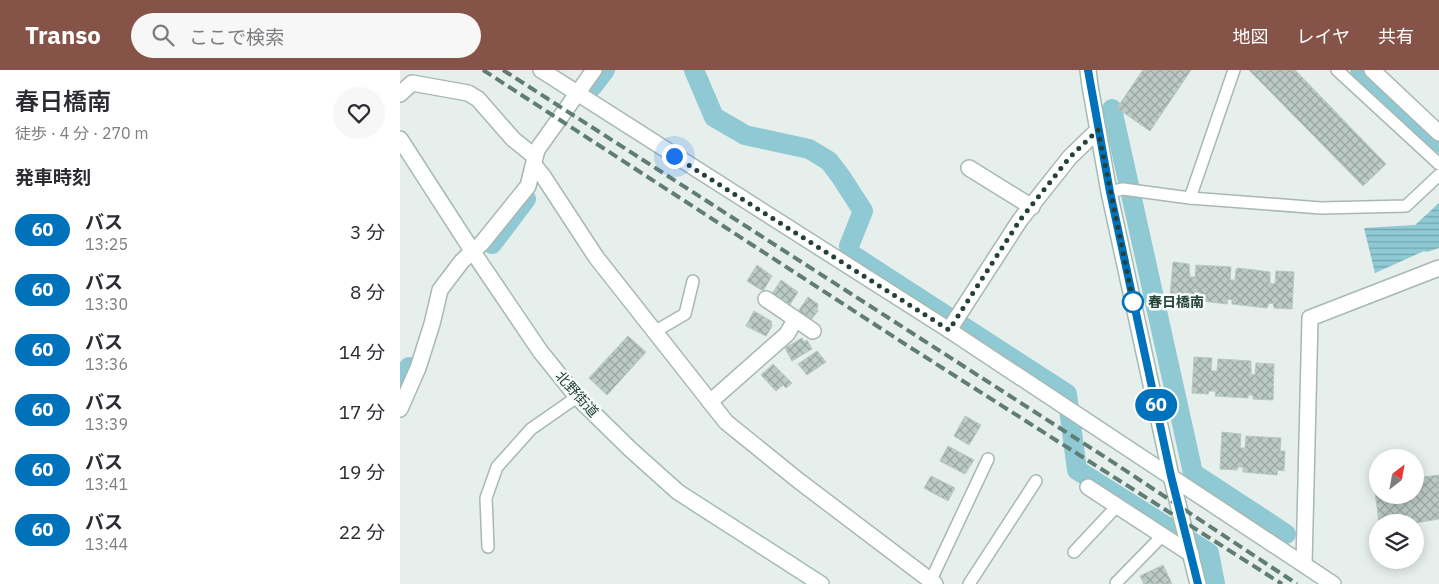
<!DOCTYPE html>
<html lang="ja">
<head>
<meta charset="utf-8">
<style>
	body { margin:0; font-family:"IBM Plex Sans","Noto Sans JP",sans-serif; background:#f7f7f7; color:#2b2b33; height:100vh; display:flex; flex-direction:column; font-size:19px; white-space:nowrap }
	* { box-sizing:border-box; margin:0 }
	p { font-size:16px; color:#7c7c81 }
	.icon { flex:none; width:28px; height:28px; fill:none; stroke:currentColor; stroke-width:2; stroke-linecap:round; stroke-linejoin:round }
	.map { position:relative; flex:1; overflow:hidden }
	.drawer { display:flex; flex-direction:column; background:#fff; width:400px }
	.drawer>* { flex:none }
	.badge { padding:0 10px; border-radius:16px; font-size:18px; line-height:32px }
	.needle { width:32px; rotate:31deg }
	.tools { position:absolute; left:969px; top:379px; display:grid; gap:10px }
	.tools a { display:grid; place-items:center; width:55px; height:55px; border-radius:50%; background:#fff; box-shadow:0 2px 12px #0003; font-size:25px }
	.you { position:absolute; width:25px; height:25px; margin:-12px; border:4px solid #fff; border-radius:50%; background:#1a73e8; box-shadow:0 0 0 8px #1a73e833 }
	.map>.badge { position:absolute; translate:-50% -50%; box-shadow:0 0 0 2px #fff }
	h2 { padding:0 15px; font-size:19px; line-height:45px }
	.round { display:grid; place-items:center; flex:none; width:52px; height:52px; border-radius:26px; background:#f7f7f7 }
	.summary { display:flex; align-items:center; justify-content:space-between; height:85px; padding:0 15px }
	h1 { font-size:24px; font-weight:600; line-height:38px }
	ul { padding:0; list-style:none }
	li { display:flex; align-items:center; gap:15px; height:60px; padding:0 15px }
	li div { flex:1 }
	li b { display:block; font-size:19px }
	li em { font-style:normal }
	li .badge { min-width:55px; font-weight:700; text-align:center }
	header { display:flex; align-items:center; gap:30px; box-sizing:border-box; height:70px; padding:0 25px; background:#855347; color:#fff }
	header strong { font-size:24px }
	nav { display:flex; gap:28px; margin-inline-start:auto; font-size:18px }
	.search { width:350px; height:45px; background:#f7f7f7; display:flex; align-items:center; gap:12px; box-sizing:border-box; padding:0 18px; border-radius:28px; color:#7c7c81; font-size:19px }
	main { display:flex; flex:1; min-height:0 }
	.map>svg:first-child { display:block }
	.water { fill:url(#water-rules) }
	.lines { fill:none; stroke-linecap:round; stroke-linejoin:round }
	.canal { stroke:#8ec9d4; stroke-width:20 }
	.building { fill:url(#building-cross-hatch); stroke:#b8c9c2 }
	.service-casing { stroke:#a8b8b2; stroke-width:14 }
	.minor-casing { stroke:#a8b8b2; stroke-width:18 }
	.secondary-casing { stroke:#a4bbb3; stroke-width:18 }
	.service { stroke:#fff; stroke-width:11 }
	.minor { stroke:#fff; stroke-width:15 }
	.secondary { stroke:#fff; stroke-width:15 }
	.rail { stroke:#5f7d75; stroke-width:4; stroke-dasharray:10 5; stroke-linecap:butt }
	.line-casing { stroke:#fff; stroke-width:11 }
	.line { stroke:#0072bc; stroke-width:8 }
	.walk { stroke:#24423a; stroke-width:5; stroke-dasharray:0 9 }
	.stop-dot { fill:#fff; stroke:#0072bc; stroke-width:2.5 }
	.labels { text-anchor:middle; stroke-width:5; stroke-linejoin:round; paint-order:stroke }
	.stop-label { font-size:14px; font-weight:bold; fill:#24423a; stroke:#f7fbf9; text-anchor:start }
	.street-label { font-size:14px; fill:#24423a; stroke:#f7fbf9 }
</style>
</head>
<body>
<header>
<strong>Transo</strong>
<div class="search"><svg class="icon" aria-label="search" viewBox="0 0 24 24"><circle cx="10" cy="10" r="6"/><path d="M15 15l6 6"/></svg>ここで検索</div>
<nav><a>地図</a><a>レイヤ</a><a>共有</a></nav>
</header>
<main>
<section class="drawer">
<div class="summary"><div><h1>春日橋南</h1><p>徒歩 · 4 分 · 270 m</p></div><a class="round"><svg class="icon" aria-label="heart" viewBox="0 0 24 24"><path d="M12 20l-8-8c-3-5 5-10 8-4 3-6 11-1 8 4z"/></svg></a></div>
<h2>発車時刻</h2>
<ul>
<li><span class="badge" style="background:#0072bc;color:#fff">60</span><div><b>バス</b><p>13:25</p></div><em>3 分</em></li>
<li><span class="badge" style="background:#0072bc;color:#fff">60</span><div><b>バス</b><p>13:30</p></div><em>8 分</em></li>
<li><span class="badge" style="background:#0072bc;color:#fff">60</span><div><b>バス</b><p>13:36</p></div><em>14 分</em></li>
<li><span class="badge" style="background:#0072bc;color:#fff">60</span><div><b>バス</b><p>13:39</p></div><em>17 分</em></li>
<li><span class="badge" style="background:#0072bc;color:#fff">60</span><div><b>バス</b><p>13:41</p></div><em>19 分</em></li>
<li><span class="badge" style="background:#0072bc;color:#fff">60</span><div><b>バス</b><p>13:44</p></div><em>22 分</em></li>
</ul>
</section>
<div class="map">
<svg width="1039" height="514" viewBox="0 0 1039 514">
	<defs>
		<pattern id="water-rules" width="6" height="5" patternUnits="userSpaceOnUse" patternTransform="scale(1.25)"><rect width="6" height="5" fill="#8ec9d4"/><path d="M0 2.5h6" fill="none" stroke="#74a5ad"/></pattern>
		<pattern id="building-cross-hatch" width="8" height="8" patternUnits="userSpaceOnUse" patternTransform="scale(1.25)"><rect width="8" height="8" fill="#bbcac4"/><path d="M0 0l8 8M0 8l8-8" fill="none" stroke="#98a6a0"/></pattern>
	</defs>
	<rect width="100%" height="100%" fill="#e6efeb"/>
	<path class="water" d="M1039 133V178L1027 182 1024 181 975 203 964 158 1015 155Z"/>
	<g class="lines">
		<g class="canal">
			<path d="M294 0 314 47 345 65 409 79 429 91 441 107 463 141 449 176 451 184 667 324 677 400 809 483 815 514"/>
			<path d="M960 0 1039 73"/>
			<path d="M192 17 205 0"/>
			<path d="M712 39 793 403 886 464"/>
			<path d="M92 174 126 129"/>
			<path d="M0 315 9 297"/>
		</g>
	</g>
	<g class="building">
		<path d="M743 0H791L750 61 717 38Z"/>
		<path d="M849 0H895L986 94 963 116Z"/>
		<path d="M773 192 789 194 790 207H795L796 195 831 197 830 210H835L836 199 838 198 870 202V213L875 214 876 201 894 202 892 239 874 238 873 233 868 234V237L866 238 832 234V230L828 229 827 234 794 230 793 227 787 226V229H775L770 227Z"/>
		<path d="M357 195 372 206 363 221 347 211Z"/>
		<path d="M381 210 398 222 389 236 372 224Z"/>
		<path d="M408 227 418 234 417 239 418 241 409 252 401 246 402 243 399 240Z"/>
		<path d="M354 241 371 251 372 256 366 266 346 256Z"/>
		<path d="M228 266 246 282 207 325 189 308Z"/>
		<path d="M402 268 404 272 407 270 412 279 392 291 385 278Z"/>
		<path d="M417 281 426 292 407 305 398 294Z"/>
		<path d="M794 287 812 288 811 301H817L818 289 851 291V304L855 305 856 293 874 294 873 330 853 329V325H848V328L815 326 816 321H809L808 324 792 323Z"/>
		<path d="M373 294 392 313 386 318 383 315 376 321 361 305Z"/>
		<path d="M565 346 581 355 569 375 554 366Z"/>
		<path d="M822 362 841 364 840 378H845L846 366 881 368 880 381H885L884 401 878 400 877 405 843 402V397H838L837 400 820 399Z"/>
		<path d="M548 376 574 390 565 404 540 391Z"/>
		<path d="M1039 405V449L1015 453 979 452 974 414 978 413V425H1015V408Z"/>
		<path d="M531 406 555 418 548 431 524 418Z"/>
		<path d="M763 495 772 514H744L740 506Z"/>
	</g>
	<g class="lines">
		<g class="service-casing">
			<g id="service">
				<path d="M937 0 1039 94"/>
				<path d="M709 122 723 119 790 128 834 0"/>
				<path d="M790 128 921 138 1006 136 1039 105"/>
				<path d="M254 262 285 244 293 211"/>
				<path d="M88 477 86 428 97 397 131 359 177 327"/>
				<path d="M674 482 717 436"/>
				<path d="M531 510 588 389"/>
				<path d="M716 513 763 465"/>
				<path d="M569 514 636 411"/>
			</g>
		</g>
		<g class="minor-casing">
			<g id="minor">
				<path d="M141 0 549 260 933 514"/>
				<path d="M972 0 1039 63"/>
				<path d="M0 24 12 13 68 23 78 29 113 69 134 86"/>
				<path d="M134 95 143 106 196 187 326 352 399 411 535 514"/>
				<path d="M569 98 632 137"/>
				<path d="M366 229 413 261"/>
				<path d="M549 260 620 150 670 87 698 60"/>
				<path d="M310 332 387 264 395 250"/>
				<path d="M0 339 18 298 32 254 40 220 62 191 82 173 128 116 137 80 194 0"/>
				<path d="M688 417 791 484"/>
				<path d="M904 494 910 248 1039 198"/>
			</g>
		</g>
		<g class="secondary-casing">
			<g id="secondary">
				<path d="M688 0 690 16 709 122 771 406 798 514"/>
				<path d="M0 69 73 182 140 281 177 327 230 379 278 422 421 514"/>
			</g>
		</g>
		<use href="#service" class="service"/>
		<use href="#minor" class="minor"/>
		<use href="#secondary" class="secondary"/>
		<g class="rail">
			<path d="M83 0 508 276 882 514"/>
			<path d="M103 0 708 389 897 514"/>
		</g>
	</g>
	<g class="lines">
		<g class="line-casing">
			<path id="line" d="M688 0 710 122 771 406 798 514"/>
		</g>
		<use href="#line" class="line"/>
		<path class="walk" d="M274 86 549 260 620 150 670 87 698 60 734 236 733 232"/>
	</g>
	<circle class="stop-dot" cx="733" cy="232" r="10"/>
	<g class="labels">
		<g class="stop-label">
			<text x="748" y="237">春日橋南</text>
		</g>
		<g class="street-label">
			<text transform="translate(177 324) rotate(48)" y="5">北野街道</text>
		</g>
	</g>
</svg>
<div class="tools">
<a><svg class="needle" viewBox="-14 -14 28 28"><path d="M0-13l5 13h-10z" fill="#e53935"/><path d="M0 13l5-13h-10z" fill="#7c7c81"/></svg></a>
<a><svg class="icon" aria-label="layers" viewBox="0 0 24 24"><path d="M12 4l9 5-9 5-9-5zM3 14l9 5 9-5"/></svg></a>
</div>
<div class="you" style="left:274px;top:86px"></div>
<b class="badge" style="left:756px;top:335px;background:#0072bc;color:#fff">60</b>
</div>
</main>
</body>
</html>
